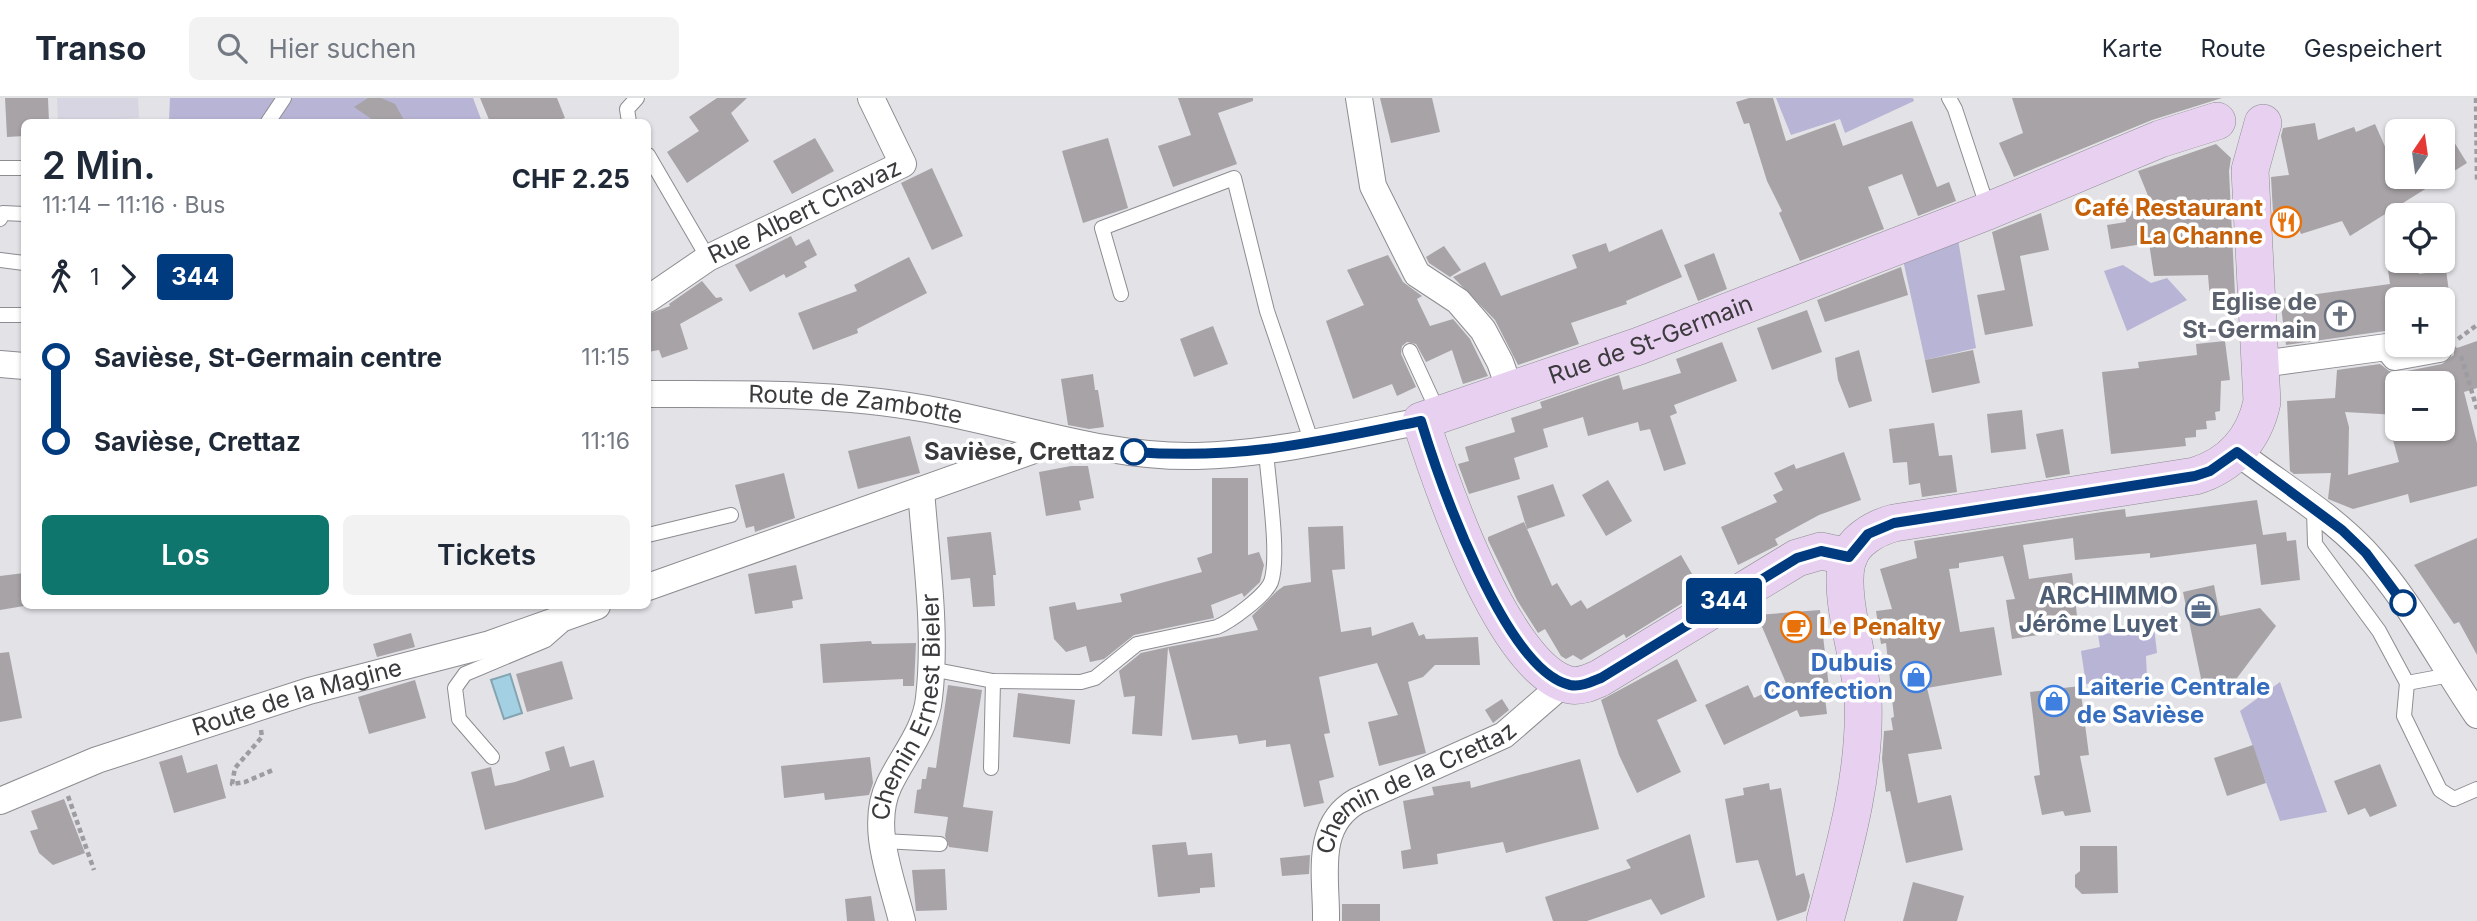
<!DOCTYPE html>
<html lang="de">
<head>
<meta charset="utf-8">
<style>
	body { margin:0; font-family:Inter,sans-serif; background:#f2f2f3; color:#1f2937; height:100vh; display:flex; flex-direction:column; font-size:26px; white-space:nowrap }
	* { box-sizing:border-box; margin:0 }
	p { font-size:23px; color:#747a83 }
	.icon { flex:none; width:38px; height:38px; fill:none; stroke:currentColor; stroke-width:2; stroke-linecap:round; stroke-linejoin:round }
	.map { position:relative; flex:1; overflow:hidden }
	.panel { position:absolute; left:21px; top:21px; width:630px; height:490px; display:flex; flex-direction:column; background:#fff; border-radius:10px; box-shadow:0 2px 5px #0004 }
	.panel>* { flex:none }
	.badge { padding:0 14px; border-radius:5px; font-size:24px; line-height:46px }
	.needle { width:46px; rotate:13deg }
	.controls { position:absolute; left:2385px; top:21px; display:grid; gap:14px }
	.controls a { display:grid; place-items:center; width:70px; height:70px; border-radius:10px; background:#fff; box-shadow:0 2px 5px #0004; font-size:35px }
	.map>.badge { position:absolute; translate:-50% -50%; box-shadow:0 0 0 4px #fff }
	.legs { display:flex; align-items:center; gap:10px; height:77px; padding:0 21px; font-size:23px }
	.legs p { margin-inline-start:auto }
	.headline { display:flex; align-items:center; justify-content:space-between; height:119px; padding:0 21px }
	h1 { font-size:38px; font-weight:600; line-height:52px }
	.cta { display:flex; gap:14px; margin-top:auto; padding:14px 21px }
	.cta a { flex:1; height:80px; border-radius:10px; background:#0f766e; color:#fff; font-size:28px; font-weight:600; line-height:80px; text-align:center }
	.cta a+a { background:#f2f2f3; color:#1f2937 }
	ul { padding:0 21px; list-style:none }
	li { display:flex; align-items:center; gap:24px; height:84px; font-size:26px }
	li i { display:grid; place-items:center; width:10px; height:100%; margin:0 9px; background:currentColor }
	li i::after { content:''; width:18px; height:18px; margin:-9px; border:5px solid; border-radius:50%; background:#fff }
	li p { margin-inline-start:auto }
	li:first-child i { background:linear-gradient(#0000 50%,currentColor 0) }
	li:last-child i { background:linear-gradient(currentColor 50%,#0000 0) }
	header { display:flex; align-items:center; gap:42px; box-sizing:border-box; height:98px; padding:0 35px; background:#fff; border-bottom:2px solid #e0e1e3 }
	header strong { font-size:33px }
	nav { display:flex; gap:38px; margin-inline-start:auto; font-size:24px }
	.search { width:490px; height:63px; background:#f2f2f3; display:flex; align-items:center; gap:18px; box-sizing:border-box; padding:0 24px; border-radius:10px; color:#747a83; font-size:26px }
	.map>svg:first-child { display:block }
	.built { fill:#d6d5e1 }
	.green { fill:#b8b4d5 }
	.water { fill:#a3d1e3; stroke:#84a4b1; stroke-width:2 }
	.building { fill:#a8a3a6; fill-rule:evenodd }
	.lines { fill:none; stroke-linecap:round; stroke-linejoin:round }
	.lane-casing { stroke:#8d8c91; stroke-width:16 }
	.street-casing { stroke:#8d8c91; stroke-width:28 }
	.secondary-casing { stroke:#8d8c91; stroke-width:38 }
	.path { stroke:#9d9da1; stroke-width:4.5; stroke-dasharray:5 3.5; stroke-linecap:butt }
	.lane { stroke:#fff; stroke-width:14 }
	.street { stroke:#fff; stroke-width:26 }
	.secondary { stroke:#e8d0f0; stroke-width:37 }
	.line-1-casing { stroke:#fff; stroke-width:16 }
	.line-1 { stroke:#003b80; stroke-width:10 }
	.stop-1-dot { fill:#fff; stroke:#003b80; stroke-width:3.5 }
	.labels { text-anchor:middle; stroke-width:7; stroke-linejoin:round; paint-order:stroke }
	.food-label { font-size:24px; font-weight:bold; fill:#c56008; stroke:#fff; text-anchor:end }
	.street-label { font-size:24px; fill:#3b3a3c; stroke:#fff }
	.worship-label { font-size:24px; font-weight:bold; fill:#5b616d; stroke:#fff; text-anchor:end }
	.stop-label { font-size:24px; font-weight:bold; fill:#3b3a3c; stroke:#fff; text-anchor:end }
	.service-label { font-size:24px; font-weight:bold; fill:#4e5e75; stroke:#fff; text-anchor:end }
	.shop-label { font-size:24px; font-weight:bold; fill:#366cbe; stroke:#fff; text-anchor:end }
</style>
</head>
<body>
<header>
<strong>Transo</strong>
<div class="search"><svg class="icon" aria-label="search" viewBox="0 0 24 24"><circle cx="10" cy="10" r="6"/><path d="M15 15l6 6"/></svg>Hier suchen</div>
<nav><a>Karte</a><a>Route</a><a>Gespeichert</a></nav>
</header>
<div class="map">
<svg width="2477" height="823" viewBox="0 0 2477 823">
	<rect width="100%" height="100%" fill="#e2e2e7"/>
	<path class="built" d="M57 0H138L139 20 58 24Z"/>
	<g class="green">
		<path d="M170 0H473L482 24H169Z"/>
		<path d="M1776 0H1913L1914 3 1845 35 1840 21 1791 37Z"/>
		<path d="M1958 141 1976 250 1925 262 1903 162Z"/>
		<path d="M2123 167 2151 185 2167 180 2187 202 2127 233 2104 173Z"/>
		<path d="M2154 529 2157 555 2146 558 2147 580 2086 586 2081 553 2100 549 2098 537Z"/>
		<path d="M2280 584 2327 714 2280 723 2240 613Z"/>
	</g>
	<path class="water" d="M510 576 522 615 504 621 491 582Z"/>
	<g class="building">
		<path d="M5 0H48L49 24H24V38L7 39Z"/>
		<path d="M368 0H381L395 6 405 24H376L354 9Z"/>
		<path d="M480 0H557L565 20 554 24H490Z"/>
		<path d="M717 0H747L731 15 749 43 687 85 667 54 699 33 689 19Z"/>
		<path d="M1178 0H1253V3L1218 15 1237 66 1173 89 1158 48 1191 37Z"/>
		<path d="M1380 0H1432L1440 34 1391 45Z"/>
		<path d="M1749 0H1773L1786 43 1835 25 1843 48 1912 23 1937 89 1949 84 1956 103 1918 118 1902 76 1868 89 1884 131 1800 163 1779 115 1782 113 1767 83 1749 25 1744 26 1736 4Z"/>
		<path d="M2012 0H2222L2152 22 2014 79 1999 45 2023 35Z"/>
		<path d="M2315 25 2318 42 2354 29 2356 34 2375 26 2387 53 2398 46V79H2443V26L2467 65 2350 138 2342 123 2301 136 2299 131 2274 133 2271 79 2289 77 2281 38 2283 30Z"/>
		<path d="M815 40 834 73 792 96 773 63Z"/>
		<path d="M1108 40 1128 110 1083 125 1062 53Z"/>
		<path d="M2216 46 2231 60 2229 73 2235 197 2210 201 2208 177 2154 178 2149 145 2111 151 2107 127 2126 124 2125 114 2153 110 2138 73Z"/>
		<path d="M932 70 963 138 932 152 901 85Z"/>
		<path d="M2041 115 2049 152 2020 158 2033 228 1985 237 1977 197 2005 192 1992 134Z"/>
		<path d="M1662 131 1682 179 1626 203 1627 206 1571 225 1579 246 1518 267 1495 222 1453 179 1485 164 1501 198 1577 170 1572 157 1606 145 1609 154Z"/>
		<path d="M791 138 796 148 809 141 817 157 804 164 807 169 786 180 784 176 750 194 735 167Z"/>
		<path d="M1444 148 1461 172 1450 179 1429 165 1426 159Z"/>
		<path d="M1714 155 1727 191 1698 203 1684 167Z"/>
		<path d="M1388 157 1403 184 1422 198 1417 201 1430 228 1453 221 1470 241 1488 278 1463 286 1452 252 1426 264 1416 246 1407 244 1402 248 1401 256 1416 289 1397 298 1392 286 1353 301 1326 223 1364 207 1347 172Z"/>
		<path d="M909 159 927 195 857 231 858 235 813 252 798 215 857 193 854 187Z"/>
		<path d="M2417 163 2419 176 2446 172 2450 201H2398V238L2385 233 2286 247 2280 201 2390 186 2387 164Z"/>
		<path d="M1901 169 1908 197 1825 224 1817 202Z"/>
		<path d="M702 183 716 200 721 199 723 202 680 226 688 251 662 260 659 252 648 254V216L670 208 669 206Z"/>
		<path d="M1807 212 1822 254 1772 272 1757 230Z"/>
		<path d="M1213 228 1228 266 1194 279 1180 241Z"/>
		<path d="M2225 243 2230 282 2221 283 2220 313 2215 314 2216 322 2206 323 2207 331 2196 332V339L2185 340 2186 348 2111 356 2102 274 2139 270 2138 264 2197 257 2196 246Z"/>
		<path d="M2477 243V290L2464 294 2477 345V388L2410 405 2408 396 2353 411 2328 401 2331 375 2294 376 2290 373 2287 303 2335 300 2337 272 2380 266 2389 273 2397 275 2442 266 2454 257V247L2457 250ZM2398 285H2443V331H2390L2399 364 2348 377 2349 329 2345 314 2398 317Z"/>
		<path d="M1722 244 1737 283 1674 307 1677 315 1670 318 1686 366 1664 373 1650 331 1640 333 1638 324 1588 338 1583 319 1543 331 1548 349 1514 360 1520 381 1469 396 1458 366 1469 363 1465 349 1515 334 1511 320 1542 310 1540 304 1619 277 1623 292 1681 275 1676 261Z"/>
		<path d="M1859 252 1872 303 1849 310 1838 282 1835 260Z"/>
		<path d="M1973 252 1980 285 1932 295 1925 262Z"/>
		<path d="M1093 276 1095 292H1098L1104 329 1089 331 1068 327 1061 281Z"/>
		<path d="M2022 312 2026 351 1991 355 1987 316Z"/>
		<path d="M1934 325 1939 358 1952 357 1957 394 1922 399 1920 385 1909 387 1907 364 1893 365 1889 331Z"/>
		<path d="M2063 331 2070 376 2046 380 2036 336Z"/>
		<path d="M910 338 920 375 858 391 848 353Z"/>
		<path d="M1844 354 1861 402 1819 417 1775 441 1778 447 1738 467 1721 429 1777 404 1773 397 1783 392 1774 375 1794 366 1796 371Z"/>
		<path d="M1071 368H1088L1094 400 1079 403 1081 412 1046 418 1039 374Z"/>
		<path d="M784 375 795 420 755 434 754 428 746 430 735 387Z"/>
		<path d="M1212 380H1248V457L1259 454 1264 467 1260 484 1244 499 1242 495 1211 507 1214 520 1134 537 1104 561 1090 564 1086 548 1066 554 1054 541 1049 509 1075 504 1077 512 1122 504 1120 496 1202 474 1197 460 1212 455Z"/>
		<path d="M1608 382 1632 423 1606 438 1582 397Z"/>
		<path d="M1553 386 1565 418 1527 431 1517 398Z"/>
		<path d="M2257 402 2263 437 2286 434 2287 443 2296 442 2300 482 2261 487 2256 446 2150 460V455L2075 462 2073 440 2023 447 2029 481 2072 475 2079 535 2058 537 2057 534 2012 541 2006 502 2015 501 2003 458 1959 465V470L1949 471 1960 534 1994 529 2002 577 1927 590 1942 651 1908 656 1918 705 1951 697 1963 752 1906 765 1890 693 1886 694 1882 661 1884 633 1893 632 1891 620 1894 619 1886 545 1881 546 1876 513 1892 511 1880 471 1917 460 1914 443 2102 414 2125 411 2126 419Z"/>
		<path d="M1524 424 1552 488 1557 485 1571 508 1581 502 1587 511 1681 457 1702 493 1626 540 1624 536 1581 562 1573 557 1566 561 1561 558 1545 531 1538 535 1517 502 1488 442V439Z"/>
		<path d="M1343 428 1345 471 1332 472 1341 534 1371 529 1372 538 1413 524 1419 538 1424 536 1426 541 1478 539 1480 567H1435L1423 579 1408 584 1426 655 1379 668 1368 624 1398 617 1377 565 1319 579 1330 635 1324 636 1334 679 1319 683 1324 705 1304 709 1290 646 1266 649V642L1239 646 1237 637 1192 642 1168 549 1258 532 1252 518 1277 493 1284 488 1311 484 1308 429Z"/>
		<path d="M991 434 996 477H993L995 508 973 509 970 480 951 482 947 439Z"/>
		<path d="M2477 440V557L2459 524 2454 526 2414 467Z"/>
		<path d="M796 467 803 501 792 503 793 510 755 516 748 476Z"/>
		<path d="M24 475V508L0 512V478Z"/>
		<path d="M2214 487 2220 518 2260 510 2276 528 2234 584 2203 590 2183 494Z"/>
		<path d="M1820 512 1830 598 1825 600 1827 616 1800 619 1797 612 1724 647 1705 607 1748 587 1754 600 1786 585 1757 517Z"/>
		<path d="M411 535 415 549 377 559 373 546Z"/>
		<path d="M871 543 872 546 916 545 914 588H903V581L823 585 820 546Z"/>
		<path d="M1168 549 1162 638 1132 636 1135 598 1124 599 1119 573 1141 555Z"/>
		<path d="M9 554 22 620 0 624V555Z"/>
		<path d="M1677 561 1697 603 1657 622 1681 674 1637 695 1619 657 1601 602Z"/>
		<path d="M562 563 573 601 527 614 516 576Z"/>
		<path d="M415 582 426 620 369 636 358 599Z"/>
		<path d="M948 587 982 592 963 709 993 713 988 754 949 749 945 738 948 719 914 715 917 692 921 691 922 681H926L928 669 936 670Z"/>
		<path d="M2080 588 2089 657 2080 658 2091 714 2065 718 2063 713 2042 717 2034 678 2040 677 2030 594Z"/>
		<path d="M1018 595 1075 602 1070 646 1013 639Z"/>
		<path d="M1502 601 1509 612 1493 625 1485 612Z"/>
		<path d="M2253 647 2266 685 2227 698 2214 660Z"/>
		<path d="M564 648 570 669 594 662 604 699 485 732 471 674 491 669 495 688 515 684 550 672 545 654Z"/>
		<path d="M182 657 187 675 217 666 226 700 174 715 159 664Z"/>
		<path d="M870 659 873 685 869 697 825 702 824 695 784 700 781 668Z"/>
		<path d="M1580 661 1599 731 1506 755 1503 744 1437 756 1438 766 1403 771 1401 753 1411 751 1403 703 1434 697 1432 689 1470 683 1471 690Z"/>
		<path d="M2380 666 2397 708 2370 719 2365 710 2348 717 2334 683Z"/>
		<path d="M1769 685 1770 692 1781 690 1796 778 1804 775 1810 798 1806 813 1777 823 1758 762 1736 765 1725 701 1744 697 1743 690Z"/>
		<path d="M64 701 85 755 53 767 39 755 30 733 38 731 31 713Z"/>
		<path d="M1690 736 1705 799 1661 817 1651 801 1587 823H1553L1545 799 1631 770 1626 762Z"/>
		<path d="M1186 744 1188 757 1212 755 1215 789 1200 790V795L1158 799 1152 747Z"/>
		<path d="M2080 748H2117L2118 795 2082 796 2075 789V777L2080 773Z"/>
		<path d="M1310 757 1309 776 1282 778 1280 760Z"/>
		<path d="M945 771 947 812 916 813 912 772Z"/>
		<path d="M1913 784 1964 798 1957 823H1903Z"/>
		<path d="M871 798 875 823H847L845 801Z"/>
		<rect x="1342" y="806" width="38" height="17"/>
	</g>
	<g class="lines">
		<g class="lane-casing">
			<g id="lane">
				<path d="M1949 0 1955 11 1988 111"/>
				<path d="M268 24 284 0"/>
				<path d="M629 24 627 11 637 0"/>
				<path d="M648 57 708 160"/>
				<path d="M0 70H24"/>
				<path d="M0 121 3 115 24 116"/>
				<path d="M0 162 24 165"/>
				<path d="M1121 196 1102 130 1234 80 1267 213 1312 345"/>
				<path d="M0 217H24"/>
				<path d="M1410 253 1439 316"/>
				<path d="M2314 412 2315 446 2379 533 2407 585 2450 577"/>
				<path d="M648 437 731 417"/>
				<path d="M931 571 993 583 1081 584 1095 580 1137 546 1217 529C1231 523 1265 498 1271 484 1280 459 1268 383 1266 353"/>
				<path d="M2407 585 2404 618 2440 692 2454 701 2477 691"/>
				<path d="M492 659 459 621 455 590 465 576 546 542 562 528"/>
				<path d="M991 670 993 583"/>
				<path d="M883 743 940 746"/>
			</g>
		</g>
		<g class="street-casing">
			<g id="street">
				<path d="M1359 0 1373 88 1417 176 1458 203 1483 232 1500 264 1510 292"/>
				<path id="s1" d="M648 201 708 160 903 66 871 0"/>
				<path d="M0 266 24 268"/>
				<path d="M2262 266 2387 249 2395 259 2439 251"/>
				<path id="s2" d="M648 296C741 296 834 294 927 311 1017 327 1104 360 1197 358 1273 356 1347 338 1421 323"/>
				<path d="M2237 354C2279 386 2328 415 2364 453 2409 501 2440 563 2477 617"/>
				<path d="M648 489 1062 342"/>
				<path id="s3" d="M0 703 97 662 309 593 490 546 597 508"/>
				<path id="s4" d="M902 823C892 781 869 729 889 687 902 659 926 632 929 600 937 532 926 460 921 392"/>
				<path id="s5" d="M1326 823C1327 781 1313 728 1357 703L1504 637 1564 585"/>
			</g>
		</g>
		<g class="secondary-casing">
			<g id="secondary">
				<path id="s6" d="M1849 459 1821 453 1797 460 1600 580C1591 584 1581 589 1570 587 1504 573 1440 382 1421 323L1639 248 1988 113 2160 41 2217 23"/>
				<path d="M1825 823C1844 752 1866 676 1863 602 1861 564 1838 498 1847 464 1852 443 1875 430 1894 425L2195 378C2231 367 2254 341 2262 304L2250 72 2263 25"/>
			</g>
		</g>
		<g class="path">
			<path d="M2476 0 2477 82"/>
			<path d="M2458 241 2477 227"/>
			<path d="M2461 258 2477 311"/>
			<path d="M261 632 262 639 235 670 232 686 245 684 273 672"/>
			<path d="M68 698 94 772"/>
		</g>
		<use href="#lane" class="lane"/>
		<use href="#street" class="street"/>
		<use href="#secondary" class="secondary"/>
	</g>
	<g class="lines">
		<g class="line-1-casing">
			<path id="line-1" d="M1134 354C1240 362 1318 344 1421 323 1439 382 1505 573 1570 587 1581 589 1591 584 1601 580L1797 460 1821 453 1849 459 1868 436 1894 425 2195 378 2210 373 2237 354 2342 432 2366 455 2403 505"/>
		</g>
		<use href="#line-1" class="line-1"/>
	</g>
	<defs>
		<g id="restaurant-ring" transform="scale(1.575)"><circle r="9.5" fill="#fff" stroke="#e8710a" stroke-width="1.5"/><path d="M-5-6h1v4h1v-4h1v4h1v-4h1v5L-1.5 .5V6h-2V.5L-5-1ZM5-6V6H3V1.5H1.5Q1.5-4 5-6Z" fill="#e8710a"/></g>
		<g id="church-ring" transform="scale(1.575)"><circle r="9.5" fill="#fff" stroke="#6b7280" stroke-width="1.5"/><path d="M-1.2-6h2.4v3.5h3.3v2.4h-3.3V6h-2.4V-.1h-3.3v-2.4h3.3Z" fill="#6b7280"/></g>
		<g id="office-ring" transform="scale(1.575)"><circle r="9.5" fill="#fff" stroke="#5c6f8a" stroke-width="1.5"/><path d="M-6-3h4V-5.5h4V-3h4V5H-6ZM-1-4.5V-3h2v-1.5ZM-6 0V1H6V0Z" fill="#5c6f8a"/></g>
		<g id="cafe-ring" transform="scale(1.575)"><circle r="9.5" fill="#fff" stroke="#e8710a" stroke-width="1.5"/><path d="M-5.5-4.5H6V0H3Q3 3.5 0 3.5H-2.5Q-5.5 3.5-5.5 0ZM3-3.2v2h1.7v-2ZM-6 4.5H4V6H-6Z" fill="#e8710a"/></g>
		<g id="shop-ring" transform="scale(1.575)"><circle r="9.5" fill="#fff" stroke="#3f7fe0" stroke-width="1.5"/><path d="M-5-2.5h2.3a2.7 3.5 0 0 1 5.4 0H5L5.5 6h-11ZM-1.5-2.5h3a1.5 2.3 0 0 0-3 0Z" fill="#3f7fe0"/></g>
	</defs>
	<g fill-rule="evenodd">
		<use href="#restaurant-ring" x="2286" y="124"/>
		<use href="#church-ring" x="2340" y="218"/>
		<use href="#office-ring" x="2201" y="512"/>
		<use href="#cafe-ring" x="1796" y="529"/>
		<use href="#shop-ring" x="1916" y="579"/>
		<use href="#shop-ring" x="2054" y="603"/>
	</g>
	<g class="stop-1-dot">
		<circle cx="1134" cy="354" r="12"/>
		<circle cx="2403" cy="505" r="12"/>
	</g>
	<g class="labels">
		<g class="food-label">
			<text x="2263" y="118">Café Restaurant<tspan x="2263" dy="28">La Channe</tspan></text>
			<text x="1819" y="537" text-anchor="start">Le Penalty</text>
		</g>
		<g class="street-label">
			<text dy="8" stroke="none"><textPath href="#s1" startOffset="180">Rue Albert Chavaz</textPath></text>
			<text dy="8" stroke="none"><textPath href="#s6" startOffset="870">Rue de St-Germain</textPath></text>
			<text dy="8" stroke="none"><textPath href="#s2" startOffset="208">Route de Zambotte</textPath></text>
			<text dy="8" stroke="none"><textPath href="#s3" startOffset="315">Route de la Magine</textPath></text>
			<text dy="8" stroke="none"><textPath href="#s4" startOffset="222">Chemin Ernest Bieler</textPath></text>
			<text dy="8" stroke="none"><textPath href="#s5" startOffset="186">Chemin de la Crettaz</textPath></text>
		</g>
		<g class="worship-label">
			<text x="2317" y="212">Eglise de<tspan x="2317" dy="28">St-Germain</tspan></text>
		</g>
		<g class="stop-label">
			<text x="1115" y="362">Savièse, Crettaz</text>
		</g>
		<g class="service-label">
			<text x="2178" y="506">ARCHIMMO<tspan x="2178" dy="28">Jérôme Luyet</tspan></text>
		</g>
		<g class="shop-label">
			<text x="1893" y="573">Dubuis<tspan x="1893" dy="28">Confection</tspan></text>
			<text x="2077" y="597" text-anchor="start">Laiterie Centrale<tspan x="2077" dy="28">de Savièse</tspan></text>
		</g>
	</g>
</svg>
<div class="controls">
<a><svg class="needle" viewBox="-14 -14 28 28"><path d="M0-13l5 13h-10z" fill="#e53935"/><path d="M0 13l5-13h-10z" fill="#747a83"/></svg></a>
<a><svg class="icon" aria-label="locate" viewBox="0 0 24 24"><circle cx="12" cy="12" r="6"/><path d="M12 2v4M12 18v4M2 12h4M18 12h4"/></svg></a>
<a>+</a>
<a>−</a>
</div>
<b class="badge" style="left:1724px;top:503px;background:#003b80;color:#fff">344</b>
<section class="panel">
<div class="headline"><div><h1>2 Min.</h1><p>11:14 – 11:16 · Bus</p></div><b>CHF 2.25</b></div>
<div class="legs"><svg class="icon" aria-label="walk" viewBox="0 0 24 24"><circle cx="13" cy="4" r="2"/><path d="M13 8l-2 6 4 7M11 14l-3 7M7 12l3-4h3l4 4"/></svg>1<svg class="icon" aria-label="forward" viewBox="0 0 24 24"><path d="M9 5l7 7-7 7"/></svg><b class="badge" style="background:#003b80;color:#fff">344</b></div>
<ul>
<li><i style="color:#003b80"></i><b>Savièse, St-Germain centre</b><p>11:15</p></li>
<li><i style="color:#003b80"></i><b>Savièse, Crettaz</b><p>11:16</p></li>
</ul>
<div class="cta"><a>Los</a><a>Tickets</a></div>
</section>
</div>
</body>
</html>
